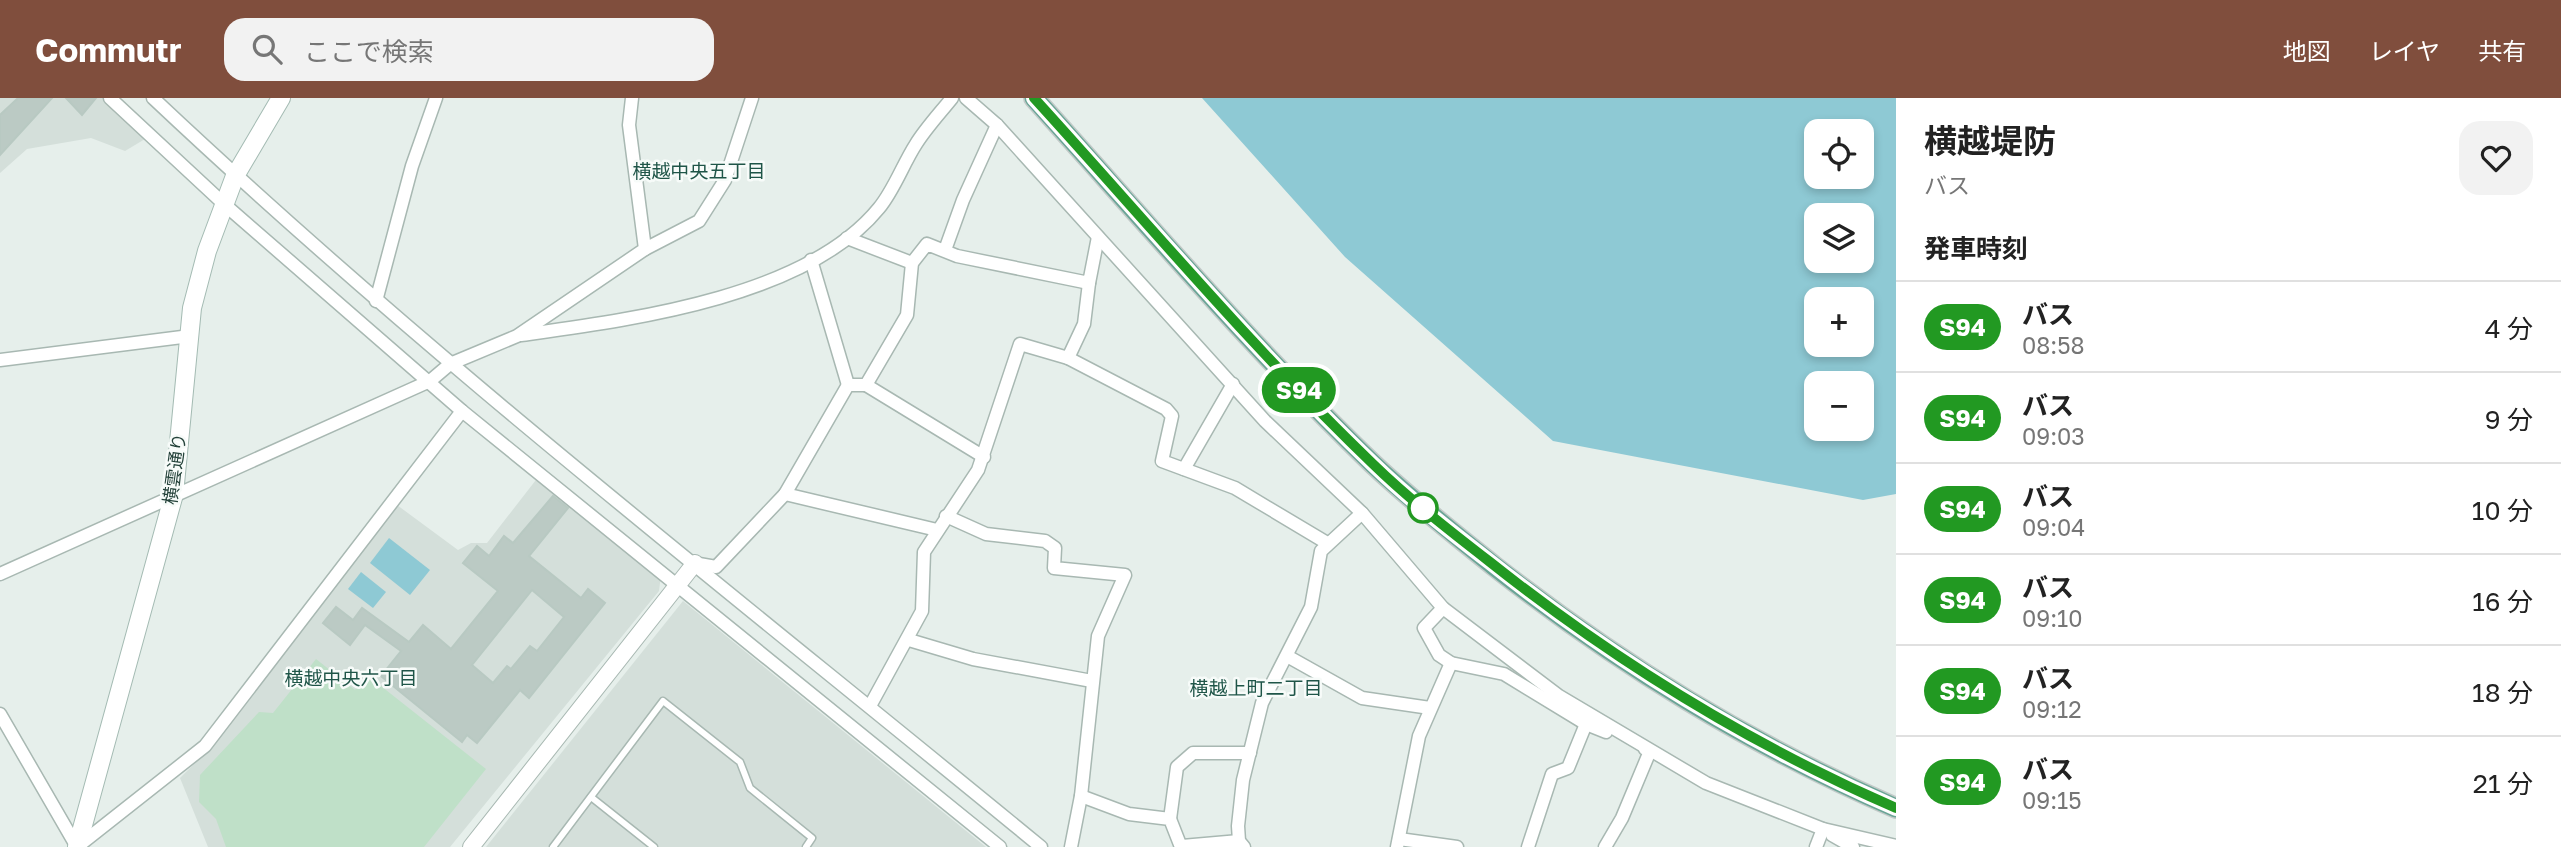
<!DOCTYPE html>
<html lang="ja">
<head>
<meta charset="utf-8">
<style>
	body { margin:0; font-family:"Golos Text","Noto Sans JP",sans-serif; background:#f2f2f2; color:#222; height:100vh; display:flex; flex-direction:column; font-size:26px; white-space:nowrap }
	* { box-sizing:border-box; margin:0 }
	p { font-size:23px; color:#767676 }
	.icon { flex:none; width:38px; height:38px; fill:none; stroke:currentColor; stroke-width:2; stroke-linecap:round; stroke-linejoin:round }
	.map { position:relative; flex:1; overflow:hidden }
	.side { display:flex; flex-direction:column; background:#fff; width:665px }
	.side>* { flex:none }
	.badge { padding:0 14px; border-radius:23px; font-size:24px; line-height:46px }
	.fabs { position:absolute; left:1804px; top:21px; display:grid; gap:14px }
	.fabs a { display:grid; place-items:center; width:70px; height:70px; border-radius:14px; background:#fff; box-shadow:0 4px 10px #0003; font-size:35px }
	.map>.badge { position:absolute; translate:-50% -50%; box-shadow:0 0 0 4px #fff }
	h2 { padding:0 28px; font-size:26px; line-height:63px }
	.round { display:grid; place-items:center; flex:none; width:74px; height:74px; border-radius:21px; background:#f2f2f2 }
	.headline { display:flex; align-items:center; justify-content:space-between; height:119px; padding:0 28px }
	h1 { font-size:33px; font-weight:700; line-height:52px }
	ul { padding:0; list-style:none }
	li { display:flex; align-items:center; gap:21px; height:91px; padding:0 28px; border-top:2px solid #e0e0e0 }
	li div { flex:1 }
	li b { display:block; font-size:26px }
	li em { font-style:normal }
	li .badge { min-width:77px; font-weight:700; text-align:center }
	header { display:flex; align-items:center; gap:42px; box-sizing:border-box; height:98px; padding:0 35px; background:#804e3d; color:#fff }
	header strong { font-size:33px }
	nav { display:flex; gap:38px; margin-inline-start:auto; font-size:24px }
	.search { width:490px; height:63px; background:#f2f2f2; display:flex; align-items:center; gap:18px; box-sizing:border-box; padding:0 24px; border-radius:21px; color:#767676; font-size:26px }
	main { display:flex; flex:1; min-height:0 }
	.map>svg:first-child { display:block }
	.built { fill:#d4dfda }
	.green { fill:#bfe0c8 }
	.water { fill:#8ec9d4; fill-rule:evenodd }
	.building { fill:#bbcac4; stroke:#b8c9c2; stroke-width:2; fill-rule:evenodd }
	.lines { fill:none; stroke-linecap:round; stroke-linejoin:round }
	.service-casing { stroke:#a8b8b2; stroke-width:9 }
	.minor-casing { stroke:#a8b8b2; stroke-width:15 }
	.tertiary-casing { stroke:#a8b8b2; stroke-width:18 }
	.secondary-casing { stroke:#a4bbb3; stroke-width:20 }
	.primary-casing { stroke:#c2cac8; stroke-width:22 }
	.service { stroke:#fff; stroke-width:6 }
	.minor { stroke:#fff; stroke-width:12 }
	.tertiary { stroke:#fff; stroke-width:16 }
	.secondary { stroke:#fff; stroke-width:18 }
	.primary { stroke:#6aa596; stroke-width:19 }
	.line-casing { stroke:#fff; stroke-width:16 }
	.line { stroke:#292; stroke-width:10 }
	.stop-dot { fill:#fff; stroke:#292; stroke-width:3.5 }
	.labels { text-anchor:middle; stroke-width:5; stroke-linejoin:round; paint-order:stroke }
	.street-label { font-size:18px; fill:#24423a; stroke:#f7fbf9 }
	.neighbourhood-label { font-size:19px; fill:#1f5548; stroke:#f7fbf9 }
</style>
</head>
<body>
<header>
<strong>Commutr</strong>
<div class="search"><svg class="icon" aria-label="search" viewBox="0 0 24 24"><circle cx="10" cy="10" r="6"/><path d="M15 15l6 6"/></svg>ここで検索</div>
<nav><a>地図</a><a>レイヤ</a><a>共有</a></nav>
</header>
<main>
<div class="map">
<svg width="1896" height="749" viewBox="0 0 1896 749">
	<rect width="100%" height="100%" fill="#e6efeb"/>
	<g class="built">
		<path d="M0 0H105L145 41 125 53 91 40 27 51 0 75Z"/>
		<path d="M539 378 661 477 659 493 450 749H208L180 680 205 655 397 407 458 452 471 445H487Z"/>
		<path d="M683 503 986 749H486Z"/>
	</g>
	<path class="green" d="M316 561 355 592 367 577 486 671 424 749H226L216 721 199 704 200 677 259 614 273 615Z"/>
	<g class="water">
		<path d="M1202 0H1896V396L1863 402 1553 343 1345 159ZM1816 33H1862V79H1816ZM1816 117H1862V163H1816ZM1816 201H1862V247H1816ZM1816 285H1862V331H1816Z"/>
		<path d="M389 440 430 472 410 497 370 465Z"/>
		<path d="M361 474 386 494 373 510 348 491Z"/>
	</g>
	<g class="building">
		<path d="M18 0H52L0 57V17Z"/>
		<path d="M66 0H96L82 17Z"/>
		<path d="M553 398 568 410 529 458 581 500 588 491 605 505 529 600 520 592 477 645 467 637 462 644 381 578 401 553 365 527 350 547 323 525 336 509 353 522 362 510 409 544 423 527 451 551 498 493 463 465 477 448 489 458 504 438 513 445ZM532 492 564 519 537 553 530 548 511 571 507 568 493 585 472 567Z"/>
	</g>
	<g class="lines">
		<g class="service-casing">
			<g id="service">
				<path d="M591 699 654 749"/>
				<path d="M553 749 663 603 740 664 750 690 812 740 806 749"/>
			</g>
		</g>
		<g class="minor-casing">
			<g id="minor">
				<path d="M110 0 224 106 462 313 1000 749"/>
				<path d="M153 0C435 266 742 503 1041 749"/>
				<path d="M966 0 997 27 1265 323 1362 415 1443 510 1559 598 1706 685 1823 731 1896 748"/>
				<path d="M847 140 912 165"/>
				<path d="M645 151 699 123 725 82 752 0"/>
				<path d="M945 152 963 102 997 27"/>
				<path d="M811 162 848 287"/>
				<path d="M376 203 412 68 436 0"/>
				<path d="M521 237C628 222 806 200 879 110 894 92 903 66 916 46 926 30 940 15 952 0"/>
				<path d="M1068 260 1166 311 1172 318 1162 363 1235 390 1327 445"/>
				<path d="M0 262 190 238"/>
				<path d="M866 287 984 359"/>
				<path d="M1184 371 1233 286"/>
				<path d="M785 396 937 432"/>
				<path d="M946 418 986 436 1045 443 1055 450 1054 470 1125 477 1098 538 1081 698 1071 749"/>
				<path d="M699 466 716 469 785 396 848 287H866L907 217 912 165 927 146 957 158 1089 185 1098 139"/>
				<path d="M0 476 430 283 450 266 517 238 645 151 629 27 632 0"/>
				<path d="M1443 510 1424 530 1439 557 1451 565 1504 576 1586 626 1606 634"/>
				<path d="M909 542 973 561 1092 583"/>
				<path d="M1287 558 1362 600 1430 610"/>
				<path d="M870 608 922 513 924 454 978 372 1020 246 1068 260 1084 226 1089 185"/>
				<path d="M0 616 77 749 205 648 462 313"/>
				<path d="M1081 698 1129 716 1170 721 1181 749"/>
				<path d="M1170 721 1177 669 1193 655H1250"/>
				<path d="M1832 737 1853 749"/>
				<path d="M1399 741 1457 749"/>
				<path d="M1182 748 1239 743"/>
				<path d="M1244 749 1239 743 1238 728 1243 682 1262 605 1311 509 1321 453 1362 415"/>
				<path d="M1397 749 1419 638 1451 565"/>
				<path d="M1528 749 1552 676 1568 670 1588 621"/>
				<path d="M1605 749 1622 720 1650 653 1645 651"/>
				<path d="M1816 749 1823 731"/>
			</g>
		</g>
		<g class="tertiary-casing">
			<path id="tertiary" d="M471 749 695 465"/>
		</g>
		<g class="secondary-casing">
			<path id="secondary" d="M77 749 174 396 192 210 207 153 235 78 281 0"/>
		</g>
		<g class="primary-casing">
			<path id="primary" d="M1034 0C1145 123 1253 251 1373 366 1411 402 1453 435 1494 468 1622 568 1747 645 1896 710"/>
		</g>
		<use href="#service" class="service"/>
		<use href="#minor" class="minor"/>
		<use href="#tertiary" class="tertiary"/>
		<use href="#secondary" class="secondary"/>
		<use href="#primary" class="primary"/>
	</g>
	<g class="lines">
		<g class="line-casing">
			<path id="line" d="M1034 0C1146 123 1253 251 1373 366 1409 401 1450 433 1490 464 1616 564 1749 646 1896 710"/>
		</g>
		<use href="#line" class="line"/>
	</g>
	<circle class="stop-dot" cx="1423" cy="410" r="14"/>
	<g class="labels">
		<g class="street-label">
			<text transform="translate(175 371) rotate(-82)" y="6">横雲通り</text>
		</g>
		<g class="neighbourhood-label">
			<text x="699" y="80">横越中央五丁目</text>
			<text x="351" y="587">横越中央六丁目</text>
			<text x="1256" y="597">横越上町二丁目</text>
		</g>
	</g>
</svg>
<div class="fabs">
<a><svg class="icon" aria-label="locate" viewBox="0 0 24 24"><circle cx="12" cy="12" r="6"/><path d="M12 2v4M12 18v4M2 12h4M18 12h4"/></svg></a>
<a><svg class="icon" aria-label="layers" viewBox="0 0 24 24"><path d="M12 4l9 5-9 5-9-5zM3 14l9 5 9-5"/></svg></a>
<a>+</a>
<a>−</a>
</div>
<b class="badge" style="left:1299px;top:292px;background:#292;color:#fff">S94</b>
</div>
<section class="side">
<div class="headline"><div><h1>横越堤防</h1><p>バス</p></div><a class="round"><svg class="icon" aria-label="heart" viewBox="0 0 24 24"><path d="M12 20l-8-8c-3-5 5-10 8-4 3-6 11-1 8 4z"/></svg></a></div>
<h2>発車時刻</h2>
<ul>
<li><span class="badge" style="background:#292;color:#fff">S94</span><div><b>バス</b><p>08:58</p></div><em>4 分</em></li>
<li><span class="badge" style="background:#292;color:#fff">S94</span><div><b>バス</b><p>09:03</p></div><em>9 分</em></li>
<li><span class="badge" style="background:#292;color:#fff">S94</span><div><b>バス</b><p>09:04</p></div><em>10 分</em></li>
<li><span class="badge" style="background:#292;color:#fff">S94</span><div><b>バス</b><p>09:10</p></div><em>16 分</em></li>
<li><span class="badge" style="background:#292;color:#fff">S94</span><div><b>バス</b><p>09:12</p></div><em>18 分</em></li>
<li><span class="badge" style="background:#292;color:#fff">S94</span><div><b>バス</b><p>09:15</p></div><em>21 分</em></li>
</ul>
</section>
</main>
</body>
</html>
